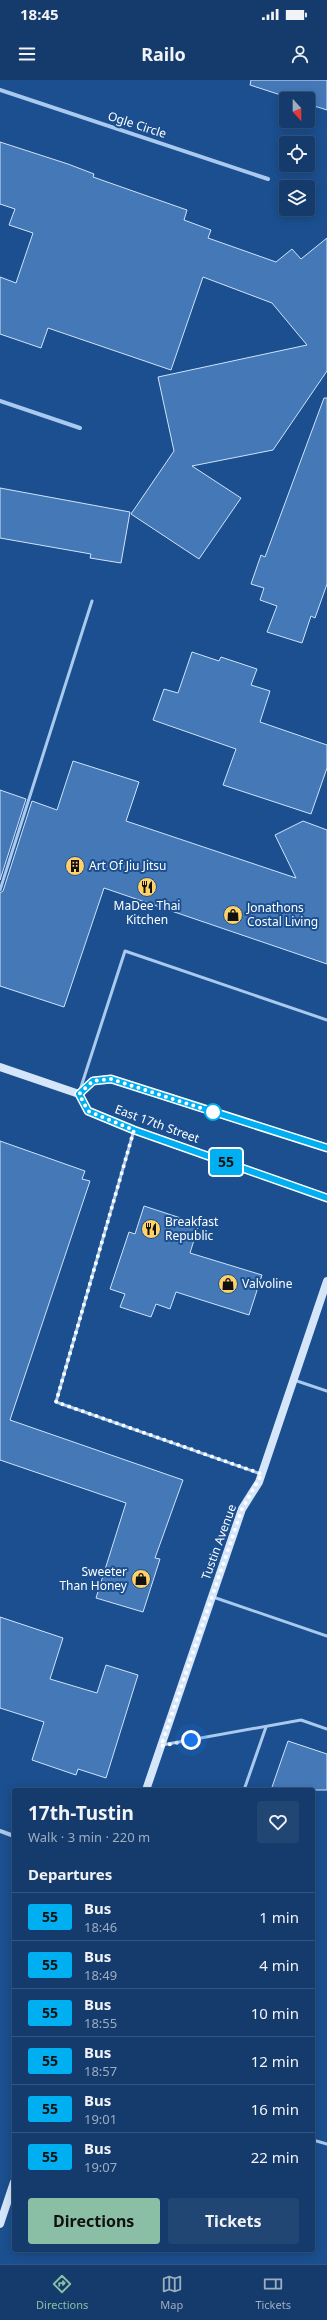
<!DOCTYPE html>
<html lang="en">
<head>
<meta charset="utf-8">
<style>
	body { margin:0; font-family:"Noto Sans",sans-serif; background:#214673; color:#f1f3f6; height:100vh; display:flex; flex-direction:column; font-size:15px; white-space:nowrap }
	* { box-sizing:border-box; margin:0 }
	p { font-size:13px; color:#9dadc1 }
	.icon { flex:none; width:22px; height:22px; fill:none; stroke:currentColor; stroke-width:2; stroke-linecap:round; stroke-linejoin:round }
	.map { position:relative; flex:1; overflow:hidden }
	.sheet { position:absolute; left:12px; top:1708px; width:303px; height:464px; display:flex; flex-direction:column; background:#143b6b; border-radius:4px; box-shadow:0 2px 10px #0003,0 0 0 1px #33557e }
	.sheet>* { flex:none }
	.badge { padding:0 8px; border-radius:3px; font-size:14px; line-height:26px }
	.needle { width:26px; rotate:159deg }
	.buttons { position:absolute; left:279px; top:12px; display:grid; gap:8px }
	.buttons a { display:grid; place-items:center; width:36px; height:36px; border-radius:4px; background:#143b6b; box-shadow:0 2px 10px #0003,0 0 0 1px #33557e; font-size:20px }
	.you { position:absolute; width:20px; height:20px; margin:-10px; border:3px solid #fff; border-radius:50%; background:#1a73e8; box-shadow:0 0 0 6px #1a73e833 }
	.map>.badge { position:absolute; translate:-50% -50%; box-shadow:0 0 0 2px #fff }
	h2 { padding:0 16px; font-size:15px; line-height:36px }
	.round { display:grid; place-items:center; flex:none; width:42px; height:42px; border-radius:4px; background:#214673 }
	.summary { display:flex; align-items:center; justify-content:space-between; height:68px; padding:0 16px }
	h1 { font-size:19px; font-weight:700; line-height:30px }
	.cta { display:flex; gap:8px; margin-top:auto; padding:8px 16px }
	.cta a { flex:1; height:46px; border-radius:4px; background:#8abfa5; color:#111; font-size:16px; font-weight:700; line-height:46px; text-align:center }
	.cta a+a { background:#214673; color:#f1f3f6 }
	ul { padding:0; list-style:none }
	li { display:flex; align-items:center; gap:12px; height:48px; padding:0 16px; border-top:1px solid #33557e }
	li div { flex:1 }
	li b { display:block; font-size:15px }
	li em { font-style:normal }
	li .badge { min-width:44px; font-weight:700; text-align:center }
	.status { display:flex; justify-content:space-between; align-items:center; height:28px; padding:0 20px; background:#143b6b; direction:ltr }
	.status svg { height:11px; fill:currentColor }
	header { display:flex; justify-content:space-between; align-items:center; height:52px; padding:0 16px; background:#143b6b; font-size:18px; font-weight:700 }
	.tab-bar { display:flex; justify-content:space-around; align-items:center; height:56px; border-top:1px solid #33557e; background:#143b6b; font-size:11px; color:#9dadc1 }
	.tab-bar a { display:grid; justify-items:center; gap:2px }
	.tab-bar .on { color:#8abfa5 }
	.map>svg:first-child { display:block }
	.building { fill:#4478b7; stroke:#cfe3fa }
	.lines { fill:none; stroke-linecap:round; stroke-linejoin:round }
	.lane { stroke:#a9c9ee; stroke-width:3 }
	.street { stroke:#a9c9ee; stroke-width:4 }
	.secondary { stroke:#d6e6fa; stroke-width:8 }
	.line-casing { stroke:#fff; stroke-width:9 }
	.line { stroke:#00aff2; stroke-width:6 }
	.walk { stroke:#fff; stroke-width:4; stroke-dasharray:0 7.2 }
	.stop-dot { fill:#fff; stroke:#00aff2; stroke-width:2 }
	.labels { text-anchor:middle; stroke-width:4; stroke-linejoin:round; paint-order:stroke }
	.street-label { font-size:12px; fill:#fff; stroke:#1b4f8f }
	.poi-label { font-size:12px; fill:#fff; stroke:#1b4f8f; text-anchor:start }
</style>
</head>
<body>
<div class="status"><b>18:45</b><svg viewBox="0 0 49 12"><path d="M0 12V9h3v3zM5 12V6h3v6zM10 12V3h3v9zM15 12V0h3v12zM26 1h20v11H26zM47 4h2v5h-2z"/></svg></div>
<header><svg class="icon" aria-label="menu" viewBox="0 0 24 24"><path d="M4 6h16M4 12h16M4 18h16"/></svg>Railo<svg class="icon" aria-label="person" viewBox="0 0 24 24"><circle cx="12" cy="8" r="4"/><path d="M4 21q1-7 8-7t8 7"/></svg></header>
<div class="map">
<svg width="327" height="2184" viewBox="0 0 327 2184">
	<rect width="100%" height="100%" fill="#1b4f8f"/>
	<g class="building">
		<path d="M251 0H327V30L308 24V19H293L250 5Z"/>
		<path d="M0 62 68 84 94 94 93 97 187 130 184 140 211 150 208 158 276 182 292 169 301 179 327 158V291L273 370 192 386 241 418 199 479 131 434 174 371 158 297 307 265 272 223 203 197 171 290 48 248 41 268 0 254V197L16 203 33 153 9 145 15 129 0 124Z"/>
		<path d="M324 318H327V504L315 538 311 536 302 563 267 552 277 526 260 520 264 508 251 504 261 475 265 477Z"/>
		<path d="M0 408 130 432 121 483 90 478 91 474 0 458Z"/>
		<path d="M192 572 219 581 221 577 257 589 251 605 270 611 260 642 327 665V688L311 734 223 705 236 669 153 640 164 609 178 613Z"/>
		<path d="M73 681 139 702 126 741 296 798 275 755 303 741 327 750V884L104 808 64 927 0 906V813L3 811 32 721 57 730Z"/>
		<path d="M0 710 26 719 0 800Z"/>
		<path d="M0 1061 85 1091 82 1099 90 1101 10 1340 183 1400 155 1478 160 1479 143 1532 96 1518 126 1423 0 1380Z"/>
		<path d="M144 1126 199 1144 190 1173 262 1195 249 1235 176 1212 170 1229 156 1224 151 1237 120 1227 125 1214 110 1209 129 1152 135 1154Z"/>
		<path d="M0 1537 63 1558 50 1599 97 1613 106 1585 138 1595 106 1698 78 1689 76 1695 32 1680 44 1642 0 1628Z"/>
		<path d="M288 1661 327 1674V1710H271Z"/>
	</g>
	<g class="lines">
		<g class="lane">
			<path d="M0 810 92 521"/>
			<path d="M80 1010 125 871 327 940"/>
			<path d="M134 1050 56 1322 261 1394"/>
			<path d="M294 1300 327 1311"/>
			<path d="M213 1517 327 1556"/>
			<path d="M162 1665 301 1640 327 1649"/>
			<path d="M244 1710 266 1647"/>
			<path d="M313 2060 327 2064"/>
		</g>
		<g class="street">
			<path d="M0 10 268 99"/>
			<path d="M0 321 80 348"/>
			<path d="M0 1751 14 1756"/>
		</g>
		<g class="secondary">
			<path d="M0 987 79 1014 88 1031 134 1050 327 1118"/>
			<path d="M79 1014 93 1001 111 999 327 1068"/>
			<path d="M146 1710 242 1429 259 1402 327 1201"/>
			<path d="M0 2144 14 2102"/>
		</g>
	</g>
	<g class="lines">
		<g class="line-casing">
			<path id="line" d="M327 1068 111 999 93 1001 79 1014 88 1031 134 1050 327 1118"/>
		</g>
		<use href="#line" class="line"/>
		<path class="walk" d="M191 1660 161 1666 242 1429 262 1394 56 1322 134 1050 88 1031 79 1014 93 1001 111 999 213 1032"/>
	</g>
	<defs>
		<g id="building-disc" transform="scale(1)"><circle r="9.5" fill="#ffd166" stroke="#1b4f8f"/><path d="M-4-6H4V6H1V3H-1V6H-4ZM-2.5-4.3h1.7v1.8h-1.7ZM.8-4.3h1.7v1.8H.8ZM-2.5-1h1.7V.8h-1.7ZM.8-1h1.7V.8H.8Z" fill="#111"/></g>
		<g id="restaurant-disc" transform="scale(1)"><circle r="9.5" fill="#ffd166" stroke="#1b4f8f"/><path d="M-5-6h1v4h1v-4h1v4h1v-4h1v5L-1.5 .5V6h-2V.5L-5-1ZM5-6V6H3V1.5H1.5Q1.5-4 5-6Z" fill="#111"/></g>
		<g id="shop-disc" transform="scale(1)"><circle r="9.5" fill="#ffd166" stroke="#1b4f8f"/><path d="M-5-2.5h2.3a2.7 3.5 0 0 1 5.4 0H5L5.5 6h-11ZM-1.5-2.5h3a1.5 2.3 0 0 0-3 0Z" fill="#111"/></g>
	</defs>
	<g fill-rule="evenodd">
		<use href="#building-disc" x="75" y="786"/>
		<use href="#restaurant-disc" x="147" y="807"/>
		<use href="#shop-disc" x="233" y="835"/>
		<use href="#restaurant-disc" x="151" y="1149"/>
		<use href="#shop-disc" x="228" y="1204"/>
		<use href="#shop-disc" x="141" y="1499"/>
	</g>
	<circle class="stop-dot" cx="213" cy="1032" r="8"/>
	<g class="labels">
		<g class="street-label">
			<text transform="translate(137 45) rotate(18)" y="4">Ogle Circle</text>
			<text transform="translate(157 1044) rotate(20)" y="4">East 17th Street</text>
			<text transform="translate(219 1462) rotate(-70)" y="4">Tustin Avenue</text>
		</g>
		<g class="poi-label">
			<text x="89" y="790">Art Of Jiu Jitsu</text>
			<text x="147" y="830" text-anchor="middle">MaDee Thai<tspan x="147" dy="14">Kitchen</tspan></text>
			<text x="247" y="832">Jonathons<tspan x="247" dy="14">Costal Living</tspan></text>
			<text x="165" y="1146">Breakfast<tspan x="165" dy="14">Republic</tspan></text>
			<text x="242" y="1208">Valvoline</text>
			<text x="127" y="1496" text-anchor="end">Sweeter<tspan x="127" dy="14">Than Honey</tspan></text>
		</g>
	</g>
</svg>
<div class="buttons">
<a><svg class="needle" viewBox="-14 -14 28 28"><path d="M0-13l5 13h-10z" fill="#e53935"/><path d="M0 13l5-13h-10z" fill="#9dadc1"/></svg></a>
<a><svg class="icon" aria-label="locate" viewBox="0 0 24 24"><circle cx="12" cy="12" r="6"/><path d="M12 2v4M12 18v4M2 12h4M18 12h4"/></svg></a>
<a><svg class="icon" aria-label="layers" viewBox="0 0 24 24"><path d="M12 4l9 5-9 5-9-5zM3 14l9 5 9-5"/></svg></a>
</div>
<div class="you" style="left:191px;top:1660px"></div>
<b class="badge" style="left:226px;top:1082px;background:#00aff2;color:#111">55</b>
<section class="sheet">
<div class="summary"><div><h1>17th-Tustin</h1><p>Walk · 3 min · 220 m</p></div><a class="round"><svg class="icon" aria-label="heart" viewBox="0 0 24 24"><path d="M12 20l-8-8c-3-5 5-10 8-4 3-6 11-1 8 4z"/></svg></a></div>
<h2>Departures</h2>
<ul>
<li><span class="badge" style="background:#00aff2;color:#111">55</span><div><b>Bus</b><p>18:46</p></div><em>1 min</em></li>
<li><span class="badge" style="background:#00aff2;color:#111">55</span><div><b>Bus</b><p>18:49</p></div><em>4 min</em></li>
<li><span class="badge" style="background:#00aff2;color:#111">55</span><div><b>Bus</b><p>18:55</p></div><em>10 min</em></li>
<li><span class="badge" style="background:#00aff2;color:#111">55</span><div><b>Bus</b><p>18:57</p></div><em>12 min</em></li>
<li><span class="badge" style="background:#00aff2;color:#111">55</span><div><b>Bus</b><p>19:01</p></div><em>16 min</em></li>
<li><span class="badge" style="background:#00aff2;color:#111">55</span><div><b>Bus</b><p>19:07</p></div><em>22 min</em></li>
</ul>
<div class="cta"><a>Directions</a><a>Tickets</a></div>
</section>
</div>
<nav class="tab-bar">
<a class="on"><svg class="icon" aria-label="directions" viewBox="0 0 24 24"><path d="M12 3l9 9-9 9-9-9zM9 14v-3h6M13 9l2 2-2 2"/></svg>Directions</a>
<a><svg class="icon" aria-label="map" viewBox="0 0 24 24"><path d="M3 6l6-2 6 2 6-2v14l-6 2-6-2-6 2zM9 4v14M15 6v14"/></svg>Map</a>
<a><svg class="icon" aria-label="tickets" viewBox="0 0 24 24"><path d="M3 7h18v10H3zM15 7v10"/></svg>Tickets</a>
</nav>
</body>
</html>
